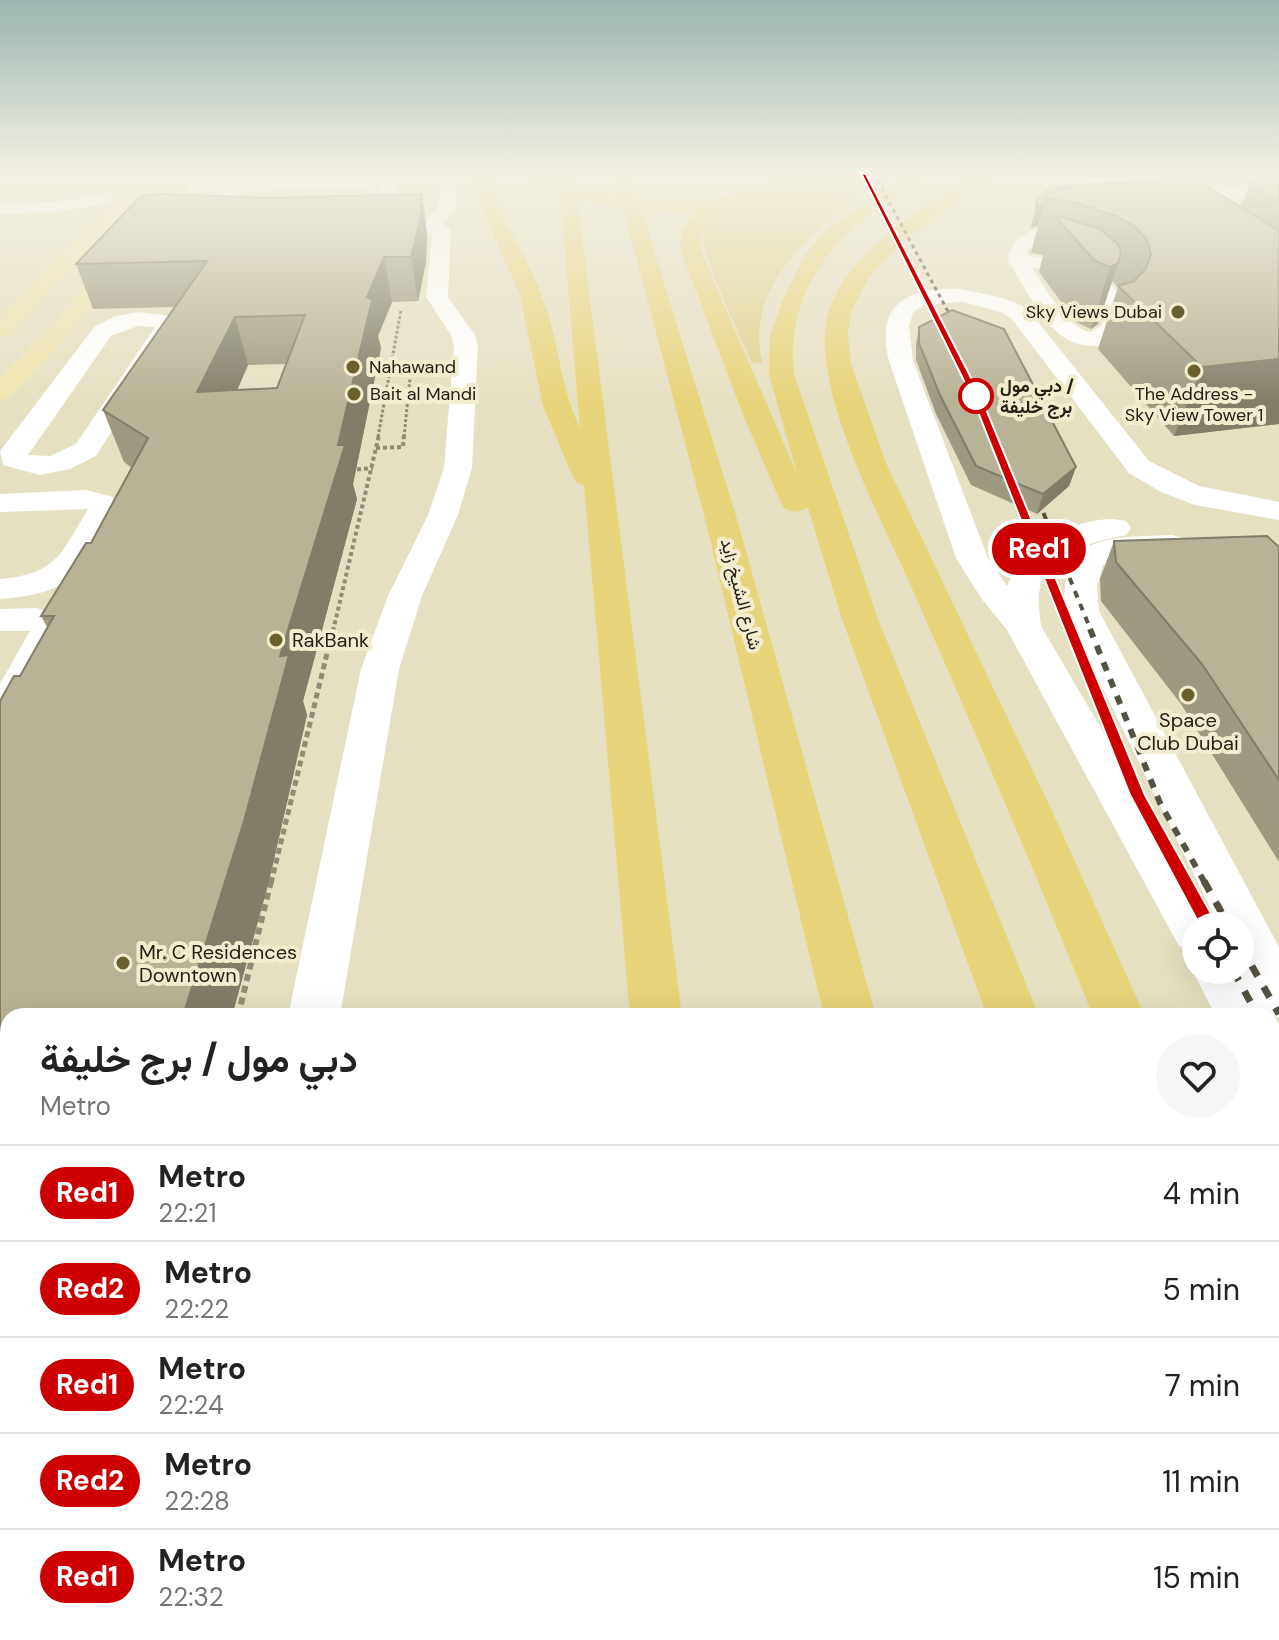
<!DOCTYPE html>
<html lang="en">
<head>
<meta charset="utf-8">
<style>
	body { margin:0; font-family:"DM Sans",Vazirmatn,sans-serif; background:#f6f6f6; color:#222; height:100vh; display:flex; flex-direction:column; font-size:30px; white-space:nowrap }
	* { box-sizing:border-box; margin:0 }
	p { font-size:26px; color:#767676 }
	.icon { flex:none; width:44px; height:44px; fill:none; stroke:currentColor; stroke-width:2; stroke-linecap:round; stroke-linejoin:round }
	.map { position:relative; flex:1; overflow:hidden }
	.sheet { position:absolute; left:0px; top:1008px; width:1280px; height:632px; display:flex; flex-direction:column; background:#fff; border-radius:24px 24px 0 0; box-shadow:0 8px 32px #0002 }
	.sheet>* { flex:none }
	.badge { padding:0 16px; border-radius:26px; font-size:28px; line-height:52px }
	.controls { position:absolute; left:1182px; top:912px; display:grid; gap:16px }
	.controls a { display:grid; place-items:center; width:72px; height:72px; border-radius:50%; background:#fff; box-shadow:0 8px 32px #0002; font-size:40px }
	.map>.badge { position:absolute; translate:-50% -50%; box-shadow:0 0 0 4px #fff }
	.round { display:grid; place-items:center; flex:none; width:84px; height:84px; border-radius:42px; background:#f6f6f6 }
	.overview { display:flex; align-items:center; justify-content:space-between; height:136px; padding:0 40px }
	h1 { font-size:38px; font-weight:700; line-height:60px }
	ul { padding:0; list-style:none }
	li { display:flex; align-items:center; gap:24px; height:96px; padding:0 40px; border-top:2px solid #e0e0e0 }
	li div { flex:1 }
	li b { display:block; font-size:30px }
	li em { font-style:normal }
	li .badge { min-width:88px; font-weight:700; text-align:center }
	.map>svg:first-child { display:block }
	.green { fill:#dfd28f }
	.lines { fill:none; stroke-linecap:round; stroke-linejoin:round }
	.path-far4 { stroke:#908c76; stroke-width:3; stroke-dasharray:3 2; stroke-linecap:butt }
	.path-far3 { stroke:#908c76; stroke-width:4; stroke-dasharray:4 3; stroke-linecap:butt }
	.path-far2 { stroke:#908c76; stroke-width:5; stroke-dasharray:6 4; stroke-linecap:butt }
	.path-far1 { stroke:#908c76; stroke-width:6; stroke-dasharray:7 5; stroke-linecap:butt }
	.path { stroke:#908c76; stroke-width:8; stroke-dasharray:9 6; stroke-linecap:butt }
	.minor { fill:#fff; fill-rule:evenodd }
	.major { fill:#f0e5b0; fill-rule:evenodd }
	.highway { fill:#e6d47b; fill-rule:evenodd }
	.rail-far3 { stroke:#555242; stroke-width:3; stroke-dasharray:4 4; stroke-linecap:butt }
	.rail-far2 { stroke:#555242; stroke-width:4; stroke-dasharray:7 7; stroke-linecap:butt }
	.rail-far1 { stroke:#555242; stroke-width:6; stroke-dasharray:9 9; stroke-linecap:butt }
	.rail { stroke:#555242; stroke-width:7; stroke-dasharray:12 12; stroke-linecap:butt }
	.wall { fill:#9e9981; fill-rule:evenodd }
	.shaded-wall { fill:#817d69 }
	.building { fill:#b8b296; stroke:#817d69; stroke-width:2; fill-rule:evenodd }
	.line { fill:#c00; stroke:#fff; stroke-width:2 }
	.poi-dot { fill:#6a602d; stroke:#f3edcf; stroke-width:3 }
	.stop-dot { fill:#fff; stroke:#c00; stroke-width:4 }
	.labels { text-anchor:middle; stroke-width:8; stroke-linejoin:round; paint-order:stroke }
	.far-poi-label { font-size:18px; fill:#232116; stroke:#f3edcf; text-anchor:start }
	.far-stop-label { font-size:18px; font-weight:bold; fill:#232116; stroke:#f3edcf; text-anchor:start }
	.far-street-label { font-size:18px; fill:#232116; stroke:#f3edcf }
	.poi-label { font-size:20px; fill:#232116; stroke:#f3edcf; text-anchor:start }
</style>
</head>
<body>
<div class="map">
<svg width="1279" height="1640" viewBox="0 0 1279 1640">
	<rect width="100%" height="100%" fill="#e6e0c2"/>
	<path class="green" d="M812 174H843L832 179 860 185 878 174H890C830 219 742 275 762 362L752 363C741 337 698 252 704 228 706 219 713 214 719 209Z"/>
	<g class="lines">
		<g class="path-far4">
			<path d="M378 437 401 310"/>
			<path d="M404 437 410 378"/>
		</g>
		<g class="path-far3">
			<path d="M376 448 403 447 404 435"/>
			<path d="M350 470 373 468"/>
			<path d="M333 631 379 435"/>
		</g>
		<path class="path-far2" d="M271 883 333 629"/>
		<path class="path-far1" d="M238 1016 271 881"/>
		<path class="path" d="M85 1640 87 1632"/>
		<g class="minor">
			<path d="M440 174H456L457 207 443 223 451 230 448 297 475 335 478 345 472 468 458 515 422 596 399 669 340 1016H288L361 669 388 596 428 515 444 468 454 345 451 335 426 297 432 233 366 232 357 226 366 220H426L439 206Z"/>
			<path d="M390 176 398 181 388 211 336 216 330 215 327 211 330 207 375 202 380 186 240 191 234 198 244 208 235 213 229 212 216 198 221 192 181 193 173 188 181 183Z"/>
			<path d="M1113 177 1175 188 1181 189 1183 194 1214 189 1263 190 1266 194 1263 198 1257 199H1214L1191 203 1190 207 1279 256V270L1185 221 1172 208 1176 198 1097 187 1142 195 1145 199C1132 210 1086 199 1074 187L1090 178Z"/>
			<path d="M107 192 116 197 113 201 65 211 0 214V204L65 201Z"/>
			<path d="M1094 221 1101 223 1103 227 1101 231 1048 238 1028 249V256C1066 258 1126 272 1127 320 1120 335 1112 346 1095 346 1047 347 1031 293 1008 261 1010 223 1064 223 1094 221ZM1033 268C1058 270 1121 289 1101 326L1091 332C1069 330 1043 286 1033 268Z"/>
			<path d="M962 289 1003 298 1027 308 1149 461 1199 486 1279 502V520L1195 505 1161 492 1129 473 1011 318 1001 312 962 302 923 305 913 313 909 326 913 361 988 558 1007 586C1024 546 1083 511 1126 521L1131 528 1126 535C1095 542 1047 550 1040 588 1037 600 1040 614 1041 626L1217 926H1196V951L1179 946 1007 630 981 598 956 558 889 361C874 302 910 287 962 289Z"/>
			<path d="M138 312 171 316 179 325 96 456 70 469 40 475 3 465 0 451 95 326 116 316ZM138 326 155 327 76 444 50 456 28 455 111 336Z"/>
			<path d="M86 490 113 497 118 509C83 571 77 593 0 599V579C57 574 61 554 88 509L0 512V494Z"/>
			<path d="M1172 535 1183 538 1188 545 1183 552 1118 558 1103 565 1097 587 1099 611 1279 947V1018L1268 1014 1216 1016 1192 970 1196 962V970H1240V926H1219L1065 611C1059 532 1110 538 1172 535Z"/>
			<path d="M37 608 49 612 67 628 14 728 0 732V684L30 631H0V609Z"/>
			<path d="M1272 1043 1279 1045V1104L1272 1101Z"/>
			<path d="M157 1632H235V1640H155Z"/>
		</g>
		<g class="major">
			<path d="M141 174H158L8 336 0 338V318Z"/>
			<path d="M183 174H200L63 341 9 397 0 400V378L47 331Z"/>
		</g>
		<g class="highway">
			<path d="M473 174H489C499 216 524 252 540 292 559 336 559 385 580 428L560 195 541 188 515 174H536L559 183 558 174H574L576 189 620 196 614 174H630L638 198 711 201 782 177 826 174 824 177 743 199 737 202 741 206 738 210C710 216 701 216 700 249L797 474 769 374 770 336 783 299 807 252 832 226 908 174H927C913 190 889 201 871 214 819 251 786 308 794 374L878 619 1039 1016H987L842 619 808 508 796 512 785 509 781 503 744 417 680 249 682 231 696 211 641 209 737 519 876 1016H824L705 519 623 207 577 199 682 1016H630L584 485 578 483 573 477 543 406 520 295 477 197Z"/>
			<path d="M855 174H877L838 192 787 202 778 197 781 193 828 184Z"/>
			<path d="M976 174H995L908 237 870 275 851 312 848 334 851 364 886 463 1053 813 1145 1016H1093C1051 911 1007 807 962 703 944 661 925 618 906 575 877 511 812 388 827 318 841 256 924 205 976 174Z"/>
			<path d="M1272 1362 1279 1364V1449L1272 1446Z"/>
			<path d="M1272 1603 1279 1616V1640H1209L1207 1632H1272Z"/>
			<path d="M667 1632H745L747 1640H667Z"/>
			<path d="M961 1632H1039L1042 1640H962Z"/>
		</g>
		<g class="rail-far3">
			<path d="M874 174 959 332"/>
			<path d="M901 249 946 338"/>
		</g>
		<g class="rail-far2">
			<path d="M1014 487 1071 631"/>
			<path d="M1033 487 1091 631"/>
		</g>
		<g class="rail-far1">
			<path d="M1071 629 1137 795 1186 883"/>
			<path d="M1090 629 1160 803 1205 883"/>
		</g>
		<g class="rail">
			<path d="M1184 881 1209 926"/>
			<path d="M1204 881 1229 926"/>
			<path d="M1240 945 1279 1014"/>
			<path d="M1233 970 1258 1016"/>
			<path d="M1272 1040 1279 1052"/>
		</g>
	</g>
	<g class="wall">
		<path d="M1153 174H1279V424L1174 436 1098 349 1118 287 1112 281 1098 324 1091 329 1076 322 1039 272 1043 255 1031 253 1038 226 1031 228 1037 198 1166 181ZM1259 176 1249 186 1241 207 1196 180Z"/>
		<path d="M422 194 427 234 426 262 418 301 392 302 378 336 381 348 353 484 357 499 303 701 307 715 269 881 232 1016H8V1128L0 1129V701L20 676 47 627 41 616 91 543 132 468 124 462 103 410 175 307 93 309 76 264 268 198ZM286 364 277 388 237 390 248 365Z"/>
		<path d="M919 327 1076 467 1069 486 1037 514 971 485 936 414 916 360V344Z"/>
		<path d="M1114 541 1279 547V862L1181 704 1101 601 1100 579Z"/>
		<path d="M0 1153H8V1566L0 1567Z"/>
	</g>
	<g class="shaded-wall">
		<path d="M1171 174H1270L1269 175 1168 182Z"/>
		<path d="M422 194 427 234 426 262 418 301 411 257Z"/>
		<path d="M1043 205 1038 226 1031 228 1036 206Z"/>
		<path d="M384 257 392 302 378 336 381 348 353 484 357 499 303 701 307 715 269 881 232 1016H183L338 445 367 297Z"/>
		<path d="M1118 263 1098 324 1091 329 1110 267Z"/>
		<path d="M235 317 248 365 214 444 197 392Z"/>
		<path d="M1279 359V424L1174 436 1202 367Z"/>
		<path d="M1076 467 1069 486 1037 514 1043 494Z"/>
	</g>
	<g class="building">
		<path d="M1261 174H1279V200L1249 186Z"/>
		<path d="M1195 179 1279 231V359L1202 367 1118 286 1134 281 1145 270 1151 254 1146 238 1134 226 1116 216 1076 203 1046 198V195L1076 185Z"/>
		<path d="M1073 186 1046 195 1043 205 1036 206 1037 198 1052 188Z"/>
		<path d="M160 194 268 198 422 194 420 220 411 257H384L367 297 372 300 338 445H345L280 656 289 655 244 821 183 1016H8V1071L0 1072V701L14 676H20L54 616H41L86 543H91L148 438 103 410 207 261 76 264 138 199 143 196ZM305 315 277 388 197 392 235 317Z"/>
		<path d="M1054 215 1100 229 1118 244 1121 253 1118 263 1110 267 1095 261Z"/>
		<path d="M952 310 1004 329 1076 467 1043 494 976 466 940 395 919 343V327Z"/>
		<path d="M1267 536 1279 547V780L1202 664 1116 562 1114 541Z"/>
		<rect x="0" y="1153" width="8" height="387"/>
	</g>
	<linearGradient id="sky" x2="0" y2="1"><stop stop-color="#9cb5b0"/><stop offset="0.43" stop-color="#f4f1e4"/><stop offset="1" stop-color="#f4f1e4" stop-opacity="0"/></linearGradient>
	<rect width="1279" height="403" fill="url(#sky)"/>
	<path class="line" d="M861 173 866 174 981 397 1145 795 1218 926 1215 931H1203L1130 795 972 397Z"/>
	<g class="poi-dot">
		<circle cx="1178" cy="312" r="8"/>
		<circle cx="353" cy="367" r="8"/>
		<circle cx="1194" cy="371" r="8"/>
		<circle cx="354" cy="394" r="8"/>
		<circle cx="276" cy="640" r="8"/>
		<circle cx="1188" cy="695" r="8"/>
		<circle cx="123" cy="963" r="8"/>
	</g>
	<circle class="stop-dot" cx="976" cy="396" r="16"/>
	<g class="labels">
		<g class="far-poi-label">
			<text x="1162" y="318" text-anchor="end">Sky Views Dubai</text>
			<text x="369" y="373">Nahawand</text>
			<text x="370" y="400">Bait al Mandi</text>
			<text x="1194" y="400" text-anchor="middle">The Address -<tspan x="1194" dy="21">Sky View Tower 1</tspan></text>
		</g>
		<g class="far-stop-label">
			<text x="1000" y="392">دبي مول /<tspan x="1000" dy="21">برج خليفة</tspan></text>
		</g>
		<g class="far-street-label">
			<text transform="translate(741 594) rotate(75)" y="6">شارع الشيخ زايد</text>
		</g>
		<g class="poi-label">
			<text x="292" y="647">RakBank</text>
			<text x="1188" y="727" text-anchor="middle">Space<tspan x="1188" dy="23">Club Dubai</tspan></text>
			<text x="139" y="959">Mr. C Residences<tspan x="139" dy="23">Downtown</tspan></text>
		</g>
	</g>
</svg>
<div class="controls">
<a><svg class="icon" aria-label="locate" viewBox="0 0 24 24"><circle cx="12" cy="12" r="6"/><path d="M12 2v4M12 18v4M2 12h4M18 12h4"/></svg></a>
</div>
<b class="badge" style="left:1039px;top:549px;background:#c00;color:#fff">Red1</b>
<section class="sheet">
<div class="overview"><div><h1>دبي مول / برج خليفة</h1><p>Metro</p></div><a class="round"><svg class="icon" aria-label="heart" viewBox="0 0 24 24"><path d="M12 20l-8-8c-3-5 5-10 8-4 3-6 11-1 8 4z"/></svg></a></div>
<ul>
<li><span class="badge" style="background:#c00;color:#fff">Red1</span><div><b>Metro</b><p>22:21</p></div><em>4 min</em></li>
<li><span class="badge" style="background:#c00;color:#fff">Red2</span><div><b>Metro</b><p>22:22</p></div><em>5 min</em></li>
<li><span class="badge" style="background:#c00;color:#fff">Red1</span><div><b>Metro</b><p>22:24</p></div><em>7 min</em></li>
<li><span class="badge" style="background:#c00;color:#fff">Red2</span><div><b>Metro</b><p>22:28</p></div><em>11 min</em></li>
<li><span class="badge" style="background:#c00;color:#fff">Red1</span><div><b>Metro</b><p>22:32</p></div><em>15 min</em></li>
</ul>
</section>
</div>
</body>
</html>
